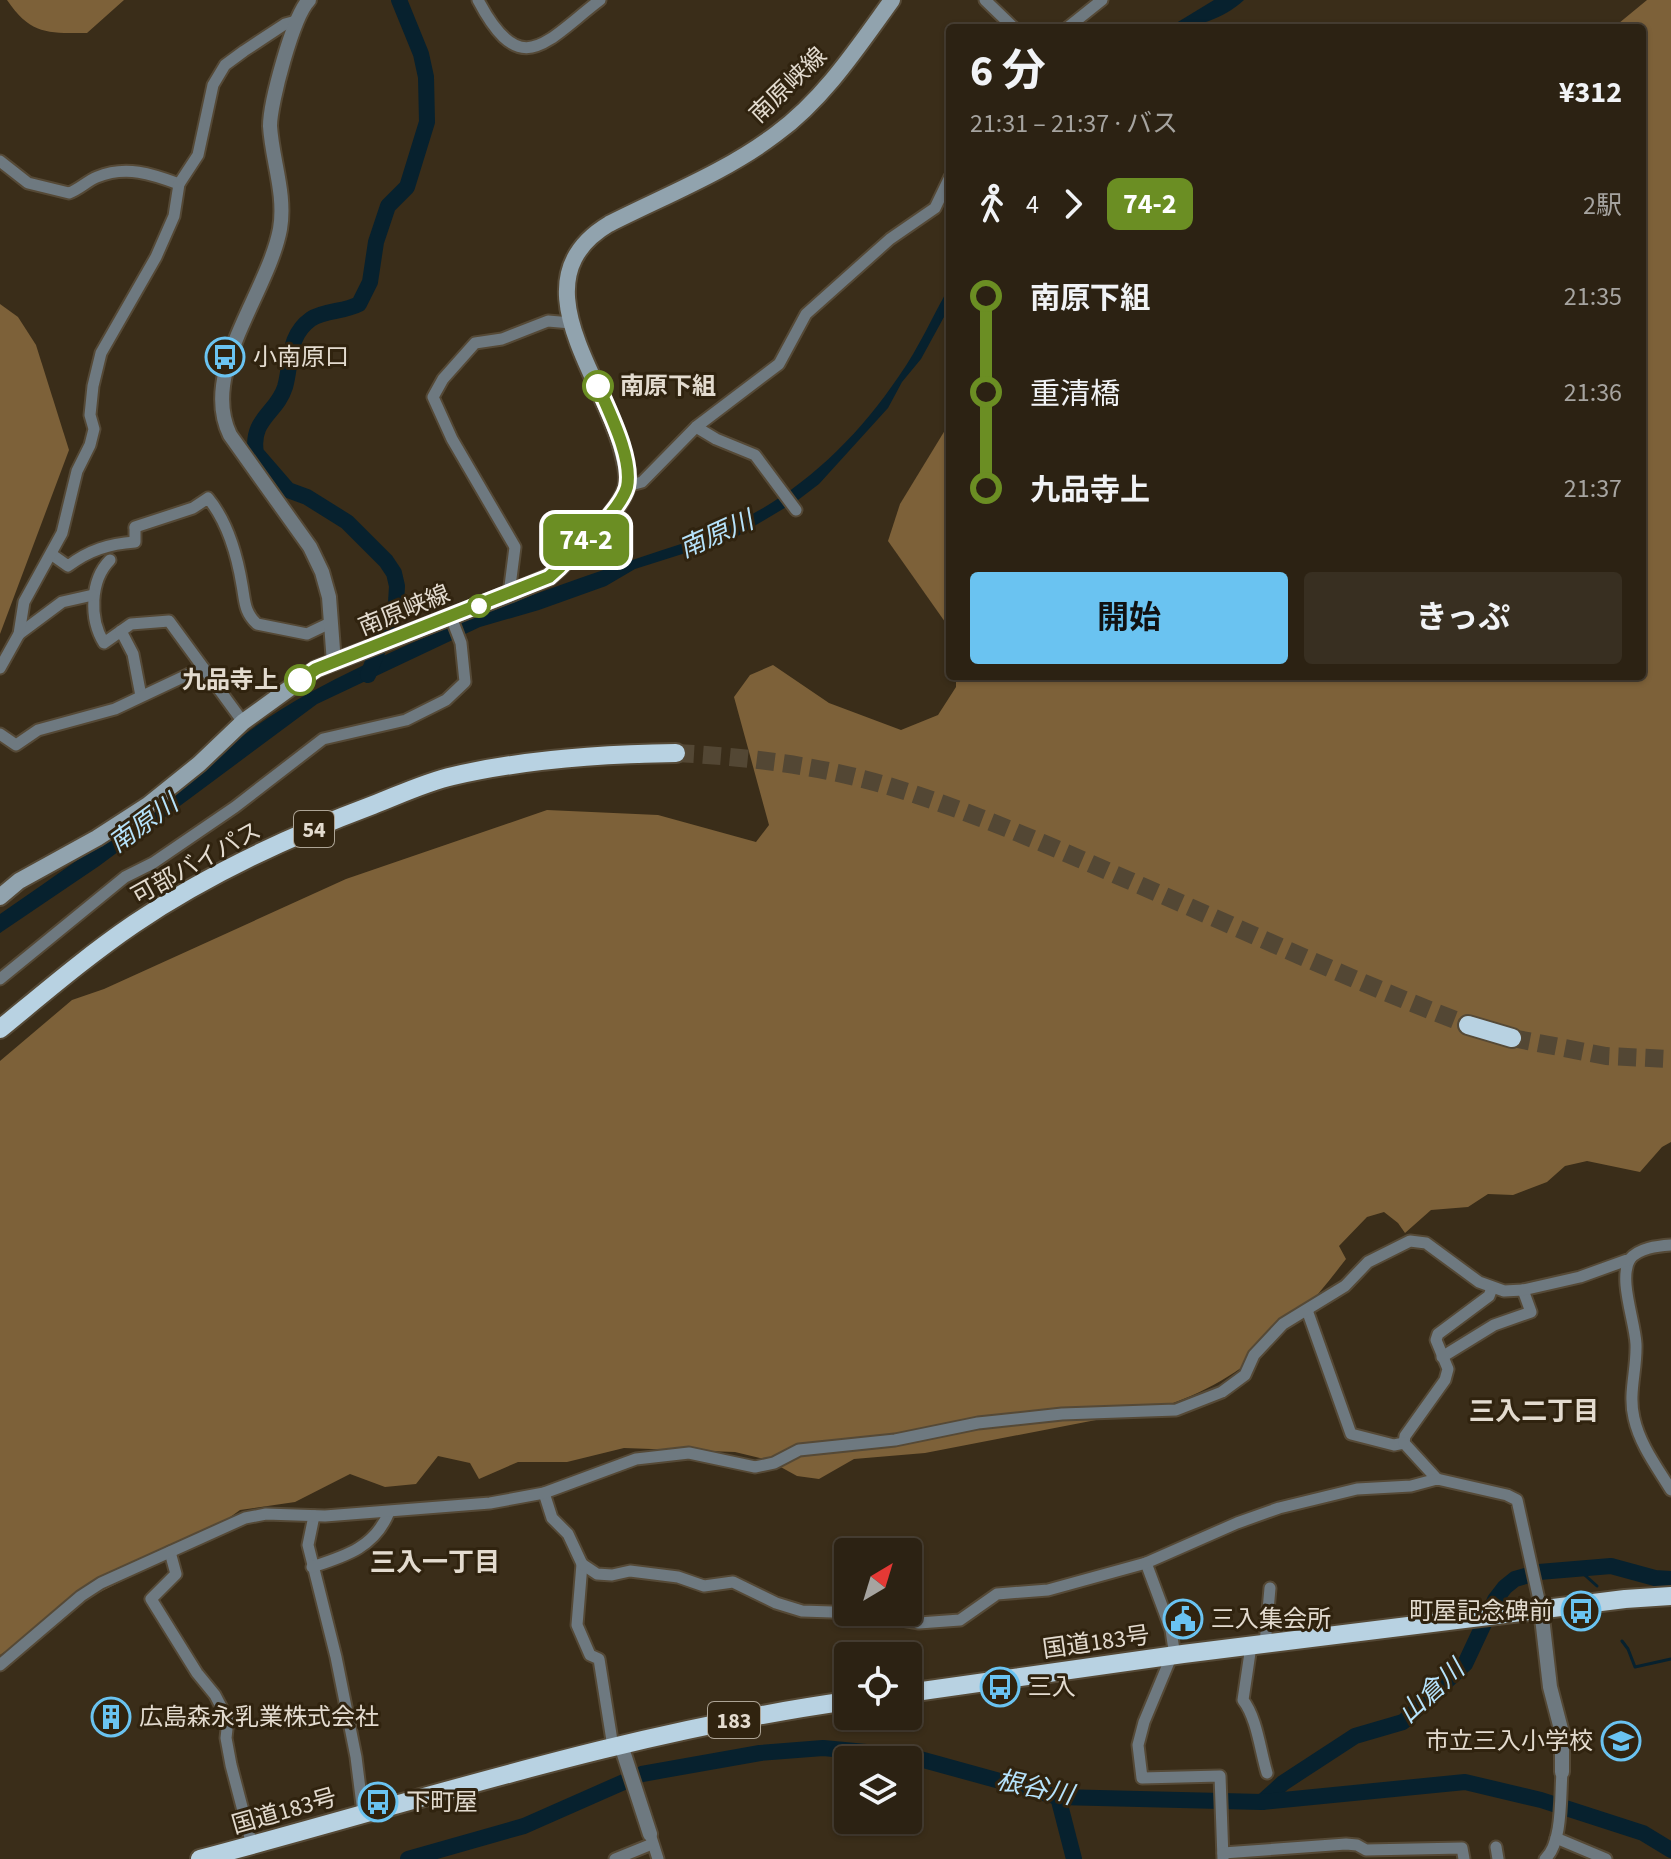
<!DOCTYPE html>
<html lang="ja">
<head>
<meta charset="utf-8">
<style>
	body { margin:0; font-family:"Source Sans 3","Noto Sans JP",sans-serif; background:#382f21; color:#f1f3f6; height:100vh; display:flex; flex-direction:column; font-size:30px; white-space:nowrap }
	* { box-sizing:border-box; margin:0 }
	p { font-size:26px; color:#a6a4a0 }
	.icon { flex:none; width:44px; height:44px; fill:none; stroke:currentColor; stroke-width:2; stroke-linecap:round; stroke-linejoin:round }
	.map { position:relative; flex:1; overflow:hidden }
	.panel { position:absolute; left:946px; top:24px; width:700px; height:656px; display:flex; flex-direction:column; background:#2c2213; border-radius:8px; box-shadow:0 2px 6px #0004,0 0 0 2px #483f33 }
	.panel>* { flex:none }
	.badge { padding:0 16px; border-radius:12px; font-size:28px; line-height:52px }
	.needle { width:52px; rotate:38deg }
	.buttons { position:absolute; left:834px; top:1538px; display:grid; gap:16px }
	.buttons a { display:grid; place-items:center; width:88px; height:88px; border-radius:8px; background:#2c2213; box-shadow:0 2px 6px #0004,0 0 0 2px #483f33; font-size:40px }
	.map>.badge { position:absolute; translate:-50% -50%; box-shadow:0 0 0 4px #fff }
	.legs { display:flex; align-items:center; gap:12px; height:88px; padding:0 24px; font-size:26px }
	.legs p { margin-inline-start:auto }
	.summary { display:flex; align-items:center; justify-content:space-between; height:136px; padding:0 24px }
	h1 { font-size:44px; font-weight:700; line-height:60px }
	.cta { display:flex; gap:16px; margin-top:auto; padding:16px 24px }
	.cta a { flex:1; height:92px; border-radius:8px; background:#6ac3f1; color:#111; font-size:32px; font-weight:700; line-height:92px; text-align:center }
	.cta a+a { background:#382f21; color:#f1f3f6 }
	ul { padding:0 24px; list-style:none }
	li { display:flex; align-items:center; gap:28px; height:96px; font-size:30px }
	li i { display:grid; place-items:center; width:12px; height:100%; margin:0 10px; background:currentColor }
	li i::after { content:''; width:20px; height:20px; margin:-10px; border:6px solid; border-radius:50%; background:#2c2213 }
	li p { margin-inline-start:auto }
	li:first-child i { background:linear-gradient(#0000 50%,currentColor 0) }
	li:last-child i { background:linear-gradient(currentColor 50%,#0000 0) }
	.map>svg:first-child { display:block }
	.forest { fill:#7d6139 }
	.water { fill:#07212e }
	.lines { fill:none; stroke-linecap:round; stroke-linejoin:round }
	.stream { stroke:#07212e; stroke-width:3 }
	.river { stroke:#07212e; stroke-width:16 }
	.trunk-tunnel { stroke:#534734; stroke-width:18; stroke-dasharray:18 9; stroke-linecap:butt }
	.minor-casing { stroke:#554936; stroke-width:15 }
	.tertiary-casing { stroke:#554936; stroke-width:18 }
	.secondary-casing { stroke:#554936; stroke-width:20 }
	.trunk-casing { stroke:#554936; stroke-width:22 }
	.minor { stroke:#6e7980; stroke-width:11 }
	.tertiary { stroke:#6e7980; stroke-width:14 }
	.secondary { stroke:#91a3ae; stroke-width:16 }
	.trunk { stroke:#b8d2e2; stroke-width:18 }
	.line-1-casing { stroke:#fff; stroke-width:18 }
	.line-1 { stroke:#6b8e23; stroke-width:12 }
	.stop-1-dot { fill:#fff; stroke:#6b8e23; stroke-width:4 }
	.labels { text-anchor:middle; stroke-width:6; stroke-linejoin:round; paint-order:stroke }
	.shield { fill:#30230f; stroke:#ada495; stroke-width:2 }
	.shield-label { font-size:22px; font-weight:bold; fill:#e3dbcf }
	.street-label { font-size:24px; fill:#e3dbcf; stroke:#30230f }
	.poi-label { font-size:24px; fill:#e3dbcf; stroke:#30230f; text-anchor:start }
	.stop-label { font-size:24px; font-weight:bold; fill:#e3dbcf; stroke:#30230f; text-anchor:start }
	.water-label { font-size:26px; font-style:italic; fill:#b6e3fc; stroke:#30230f }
	.neighbourhood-label { font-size:26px; font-weight:bold; fill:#e3dbcf; stroke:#30230f }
</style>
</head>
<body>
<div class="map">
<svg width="1671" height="1859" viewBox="0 0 1671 1859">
	<rect width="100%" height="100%" fill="#3a2d19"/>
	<g class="forest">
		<path d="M7 0H124L87 33C47 33 31 35 7 0Z"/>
		<path d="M1647 0H1671V1142L1662 1147 1640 1172 1587 1161 1565 1166 1547 1182 1513 1195 1488 1194 1468 1207 1431 1210 1405 1233 1398 1223 1384 1212 1367 1217 1339 1246 1346 1259C1292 1329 1245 1381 1158 1408L925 1453 854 1459 819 1479 797 1476 768 1460 735 1452 624 1448 567 1462H518L479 1479 470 1463 438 1456 416 1484 385 1487 350 1474 295 1502 240 1510 186 1549 80 1602 0 1655V1061L72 1000 104 989 346 879 547 810 658 815 756 842 769 825 734 697 750 675 773 665 829 703 901 730 938 715 956 687V676H1642V28H1613Z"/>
		<path d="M0 304 18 317 36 345 69 450 0 634Z"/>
		<path d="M950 422V629L888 541 900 504Z"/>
	</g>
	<g class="water">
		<path d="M1214 0H1244C1223 19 1195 28 1168 28Z"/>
		<path d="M950 286V306L921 359 902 382 888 408 819 484 798 500 736 537 635 569 606 586 539 610 480 627 317 704 99 866 0 933V914C55 876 110 838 163 797 211 760 257 721 311 692 437 624 575 579 711 534 791 501 850 448 899 376 919 348 933 315 950 286Z"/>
	</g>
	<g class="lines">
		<g class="stream">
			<path d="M1578 1569 1597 1586"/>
			<path d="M1622 1641 1628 1649 1635 1667 1671 1659"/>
		</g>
		<g class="river">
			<path d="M368 675 396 603 397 586 394 573 386 561 347 522 307 497 288 490 256 453C250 419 277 413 285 387 292 362 287 336 311 319 325 310 344 312 359 304L370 282 376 242 388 206 407 187 427 122 426 77 421 54 399 0"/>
			<path d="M1058 1797 1074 1859"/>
			<path d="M1262 1802 1283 1783 1355 1736 1403 1722 1465 1664 1495 1600 1505 1587 1515 1579 1539 1572 1611 1566 1655 1578 1671 1579"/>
			<path d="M408 1859 524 1826 642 1774 760 1753 823 1748 909 1756 1058 1797 1262 1802 1465 1782 1541 1800 1643 1833 1671 1850"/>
		</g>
		<g class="trunk-tunnel">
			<path d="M676 753C747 757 817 765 885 785 969 810 1048 845 1128 880 1241 929 1353 981 1468 1025"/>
			<path d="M1512 1038 1606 1056 1671 1059"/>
		</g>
		<g class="minor-casing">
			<g id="minor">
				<path d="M478 0C521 82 545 42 600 0"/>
				<path d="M985 0 1014 28"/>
				<path d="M1067 28 1102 0"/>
				<path d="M0 161 28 183 69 193C80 189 87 181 97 177 126 165 152 174 179 184"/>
				<path d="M696 427 716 439 755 455 796 510"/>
				<path d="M627 486 642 482 696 427 779 364 806 314 890 239 935 208 950 177"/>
				<path d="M135 527 193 508 208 498C227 521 237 555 242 585 245 601 244 612 257 624L307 634 330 623"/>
				<path d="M51 554 68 566C89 550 109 544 135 542V528"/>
				<path d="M110 560C90 580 89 619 104 643L131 624 169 621 243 722"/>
				<path d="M509 594 515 547 452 439 433 397 443 379 475 343 502 339 548 321 571 323"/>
				<path d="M121 631 133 654 141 696"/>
				<path d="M19 634 62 602 93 595"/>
				<path d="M0 668 19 634 24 602 62 533 77 471 90 445 94 429 90 415 93 386 101 353 156 257 174 216 179 184 198 155 213 85 225 65 244 51 285 24 296 21"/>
				<path d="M0 734 16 745 38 730 115 709 202 668"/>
				<path d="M0 979 125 877 153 863 235 807 323 739 406 720 446 700 465 682 461 643 451 617"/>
				<path d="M1630 1259C1618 1279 1635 1321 1636 1344 1637 1370 1628 1393 1634 1418 1640 1445 1657 1467 1671 1490"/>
				<path d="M1307 1310 1351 1434 1394 1445 1404 1443"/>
				<path d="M1442 1357 1494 1325 1531 1312 1523 1290"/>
				<path d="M1404 1443 1405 1436 1445 1380 1448 1369 1436 1340 1438 1334 1489 1296 1492 1288"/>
				<path d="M1404 1443 1437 1479"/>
				<path d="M544 1493 552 1518 568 1534 582 1564 577 1625 590 1655 599 1659 613 1747"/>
				<path d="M314 1516 308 1545 336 1657 356 1757 363 1813"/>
				<path d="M170 1552 176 1574 151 1599 197 1673 215 1695 228 1720 226 1738 231 1765 252 1845"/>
				<path d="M1146 1563 1171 1630 1174 1650 1144 1722 1138 1745 1142 1778 1220 1776 1223 1859"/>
				<path d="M582 1564 597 1574 612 1575 630 1571 678 1577 704 1586 733 1582 776 1603 802 1611 862 1613 919 1623 960 1620 997 1594 1048 1590 1146 1563 1237 1523 1279 1508 1357 1489 1411 1486 1437 1479 1507 1495 1517 1500 1541 1609"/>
				<path d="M312 1567C346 1556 375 1547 389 1512"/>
				<path d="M1265 1644 1270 1588"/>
				<path d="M1251 1646 1243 1700C1257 1718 1260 1750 1267 1773"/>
				<path d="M0 1665 81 1596 101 1583 245 1518 266 1514 325 1516 490 1503 544 1493 636 1459 689 1453 755 1467 774 1463 799 1450 895 1440 978 1423 1062 1414 1176 1410 1222 1392 1245 1375 1254 1355 1283 1324 1345 1286 1368 1262 1410 1241 1426 1243 1479 1282 1504 1291 1523 1290 1580 1277 1630 1259C1639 1248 1657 1246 1671 1245"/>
				<path d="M651 1837 658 1859"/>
				<path d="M1556 1838 1606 1859"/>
				<path d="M1496 1847 1498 1859"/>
				<path d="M1223 1853 1346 1844 1357 1845 1366 1850 1462 1848 1464 1859"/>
				<path d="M615 1859 652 1844"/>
				<path d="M1545 1859C1563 1843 1560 1796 1562 1772"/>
			</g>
		</g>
		<g class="tertiary-casing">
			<g id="tertiary">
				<path d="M309 0C293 16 270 103 270 126 272 160 286 194 280 229 268 293 199 372 230 435L310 547 322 572 329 597 334 663"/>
				<path d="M1541 1609 1550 1687 1562 1733V1772"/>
				<path d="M621 1745 650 1834"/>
			</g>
		</g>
		<g class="secondary-casing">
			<path id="secondary" d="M0 897 19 881 97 838 148 805 199 764 243 722 316 669 509 594 549 577 559 568C579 547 617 516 626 489 629 477 626 465 623 453 605 378 515 280 609 224 664 196 726 172 776 134 824 99 858 47 892 0"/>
		</g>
		<g class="trunk-casing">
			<g id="trunk">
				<path d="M1468 1025 1512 1038"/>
				<path d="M0 1029C44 993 87 956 134 924 208 874 290 836 373 805 399 795 426 782 453 776 526 759 601 754 676 753"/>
				<path d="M908 1693 1183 1654 1625 1599 1671 1596"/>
				<path d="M200 1859C415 1802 627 1732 848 1701"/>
			</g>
		</g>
		<use href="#minor" class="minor"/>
		<use href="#tertiary" class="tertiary"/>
		<use href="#secondary" class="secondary"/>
		<use href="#trunk" class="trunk"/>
	</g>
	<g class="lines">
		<g class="line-1-casing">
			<path id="line-1" d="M300 680 316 669 549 577 559 568C577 549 621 510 627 487 633 458 609 412 598 386"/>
		</g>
		<use href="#line-1" class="line-1"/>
	</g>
	<defs>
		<g id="bus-ring" transform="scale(2)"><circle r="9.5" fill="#30230f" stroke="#6ac3f1" stroke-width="1.5"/><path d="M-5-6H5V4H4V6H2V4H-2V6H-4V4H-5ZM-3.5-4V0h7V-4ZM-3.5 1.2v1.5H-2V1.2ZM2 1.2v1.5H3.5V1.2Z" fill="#6ac3f1"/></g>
		<g id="civic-ring" transform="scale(2)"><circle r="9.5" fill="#30230f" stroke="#6ac3f1" stroke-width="1.5"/><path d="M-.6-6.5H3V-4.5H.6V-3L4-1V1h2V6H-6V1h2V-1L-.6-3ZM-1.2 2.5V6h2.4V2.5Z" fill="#6ac3f1"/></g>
		<g id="building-ring" transform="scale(2)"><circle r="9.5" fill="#30230f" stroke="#6ac3f1" stroke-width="1.5"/><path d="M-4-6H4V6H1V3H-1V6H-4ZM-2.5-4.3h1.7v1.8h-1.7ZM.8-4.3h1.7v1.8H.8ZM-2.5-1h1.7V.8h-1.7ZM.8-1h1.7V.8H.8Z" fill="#6ac3f1"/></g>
		<g id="school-ring" transform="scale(2)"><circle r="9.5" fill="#30230f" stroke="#6ac3f1" stroke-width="1.5"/><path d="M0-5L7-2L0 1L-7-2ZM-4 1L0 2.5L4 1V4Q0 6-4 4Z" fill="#6ac3f1"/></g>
	</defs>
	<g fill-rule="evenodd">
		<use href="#bus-ring" x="225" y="357"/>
		<use href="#bus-ring" x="1581" y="1611"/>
		<use href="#civic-ring" x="1183" y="1619"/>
		<use href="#bus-ring" x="1000" y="1687"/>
		<use href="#building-ring" x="111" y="1717"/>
		<use href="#school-ring" x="1621" y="1741"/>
		<use href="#bus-ring" x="378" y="1802"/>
	</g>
	<g class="stop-1-dot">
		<circle cx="598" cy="386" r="14"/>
		<circle cx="479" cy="606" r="10"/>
		<circle cx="300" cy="680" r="14"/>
	</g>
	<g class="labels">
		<g class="shield">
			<rect x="294" y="811" width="40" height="36" rx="6"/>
			<rect x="708" y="1702" width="52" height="36" rx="6"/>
		</g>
		<g class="shield-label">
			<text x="314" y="837">54</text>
			<text x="734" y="1728">183</text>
		</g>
		<g class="street-label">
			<text transform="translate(788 85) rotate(-44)" y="8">南原峡線</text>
			<text transform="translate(404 610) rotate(-22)" y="8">南原峡線</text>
			<text transform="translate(196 863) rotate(-29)" y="8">可部バイパス</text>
			<text transform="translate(1096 1642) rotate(-8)" y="8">国道183号</text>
			<text transform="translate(284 1811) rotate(-16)" y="8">国道183号</text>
		</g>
		<g class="poi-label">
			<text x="253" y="365">小南原口</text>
			<text x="1553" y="1619" text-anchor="end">町屋記念碑前</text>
			<text x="1211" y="1627">三入集会所</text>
			<text x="1028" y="1695">三入</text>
			<text x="139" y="1725">広島森永乳業株式会社</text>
			<text x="1593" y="1749" text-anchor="end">市立三入小学校</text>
			<text x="406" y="1810">下町屋</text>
		</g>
		<g class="stop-label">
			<text x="620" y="394">南原下組</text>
			<text x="278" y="688" text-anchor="end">九品寺上</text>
		</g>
		<g class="water-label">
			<text transform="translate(716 534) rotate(-24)" y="9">南原川</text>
			<text transform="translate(143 823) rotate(-36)" y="9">南原川</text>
			<text transform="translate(1431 1691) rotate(-43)" y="9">山倉川</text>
			<text transform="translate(1035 1787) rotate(12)" y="9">根谷川</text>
		</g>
		<g class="neighbourhood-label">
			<text x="1534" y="1420">三入二丁目</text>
			<text x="435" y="1571">三入一丁目</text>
		</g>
	</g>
</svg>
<div class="buttons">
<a><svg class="needle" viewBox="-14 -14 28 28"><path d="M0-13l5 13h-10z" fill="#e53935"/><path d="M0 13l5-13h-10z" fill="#a6a4a0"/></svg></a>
<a><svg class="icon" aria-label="locate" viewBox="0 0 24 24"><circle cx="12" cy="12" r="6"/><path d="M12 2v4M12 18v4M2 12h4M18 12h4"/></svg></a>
<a><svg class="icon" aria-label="layers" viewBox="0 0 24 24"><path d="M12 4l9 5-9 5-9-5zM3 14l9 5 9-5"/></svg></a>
</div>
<b class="badge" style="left:586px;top:540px;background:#6b8e23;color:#fff">74-2</b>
<section class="panel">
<div class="summary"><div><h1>6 分</h1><p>21:31 – 21:37 · バス</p></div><b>¥312</b></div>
<div class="legs"><svg class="icon" aria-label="walk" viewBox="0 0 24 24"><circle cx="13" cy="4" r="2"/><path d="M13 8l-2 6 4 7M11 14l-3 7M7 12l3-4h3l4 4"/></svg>4<svg class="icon" aria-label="forward" viewBox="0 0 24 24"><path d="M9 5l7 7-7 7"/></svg><b class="badge" style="background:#6b8e23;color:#fff">74-2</b><p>2駅</p></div>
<ul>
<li><i style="color:#6b8e23"></i><b>南原下組</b><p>21:35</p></li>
<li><i style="color:#6b8e23"></i><span>重清橋</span><p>21:36</p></li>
<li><i style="color:#6b8e23"></i><b>九品寺上</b><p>21:37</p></li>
</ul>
<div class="cta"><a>開始</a><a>きっぷ</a></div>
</section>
</div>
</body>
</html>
